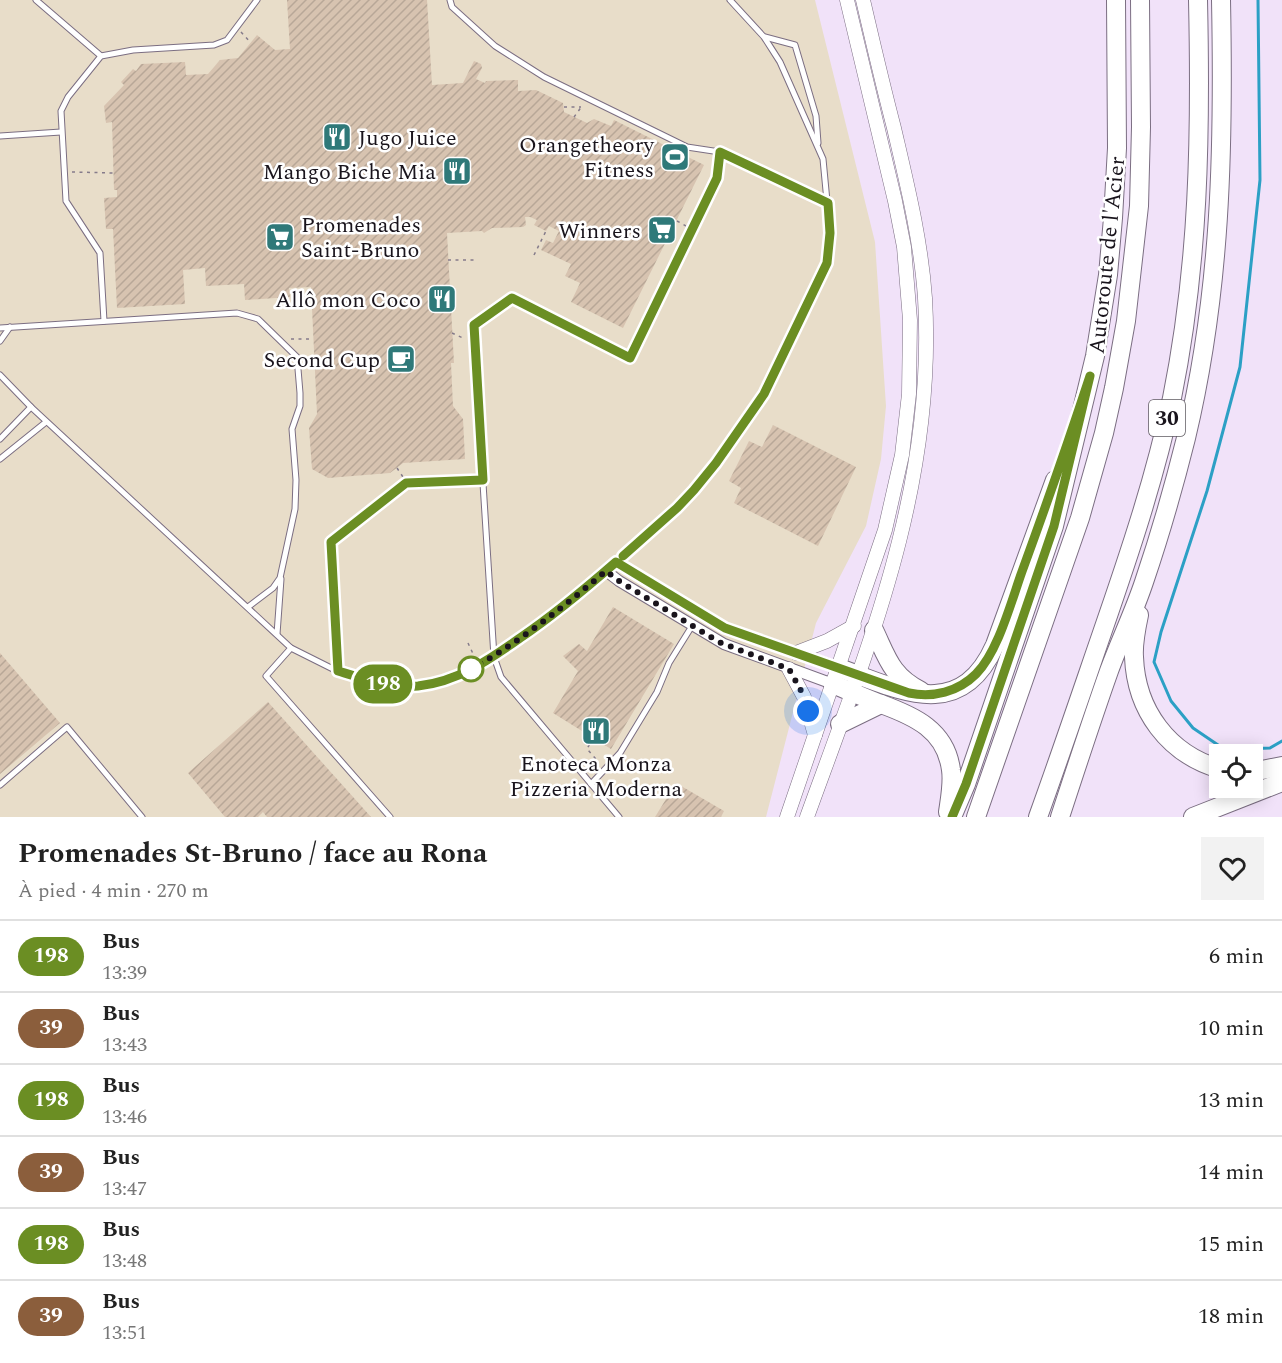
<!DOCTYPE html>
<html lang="fr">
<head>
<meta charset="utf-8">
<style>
	body { margin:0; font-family:Spectral,serif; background:#f2f2f2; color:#222; height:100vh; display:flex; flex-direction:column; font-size:22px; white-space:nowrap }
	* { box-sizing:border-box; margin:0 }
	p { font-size:20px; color:#767676 }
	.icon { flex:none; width:33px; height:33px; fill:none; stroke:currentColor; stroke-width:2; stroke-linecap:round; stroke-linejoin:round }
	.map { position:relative; height:817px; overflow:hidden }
	.sheet { display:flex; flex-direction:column; background:#fff; flex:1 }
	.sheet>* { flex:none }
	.badge { padding:0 12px; border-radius:20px; font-size:21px; line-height:39px }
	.controls { position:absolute; left:1209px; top:744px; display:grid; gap:12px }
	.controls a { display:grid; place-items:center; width:54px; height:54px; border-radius:0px; background:#fff; box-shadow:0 3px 15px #0003; font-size:30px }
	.you { position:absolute; width:30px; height:30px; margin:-15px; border:4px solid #fff; border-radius:50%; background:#1a73e8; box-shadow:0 0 0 9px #1a73e833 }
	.map>.badge { position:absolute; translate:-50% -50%; box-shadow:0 0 0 3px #fff }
	.round { display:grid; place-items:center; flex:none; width:63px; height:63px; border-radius:0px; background:#f2f2f2 }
	.headline { display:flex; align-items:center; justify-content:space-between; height:102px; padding:0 18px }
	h1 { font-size:28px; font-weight:700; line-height:45px }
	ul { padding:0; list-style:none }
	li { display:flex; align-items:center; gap:18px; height:72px; padding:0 18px; border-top:2px solid #e0e0e0 }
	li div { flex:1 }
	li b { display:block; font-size:22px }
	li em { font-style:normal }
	li .badge { min-width:66px; font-weight:700; text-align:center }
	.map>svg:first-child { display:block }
	.commercial { fill:#e8ddc9 }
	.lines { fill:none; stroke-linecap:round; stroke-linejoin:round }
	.stream { stroke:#2ca0c5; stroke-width:3 }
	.building { fill:url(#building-hatch) }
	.lane-casing { stroke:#7b6e82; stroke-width:7 }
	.street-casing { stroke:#7b6e82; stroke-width:12 }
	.secondary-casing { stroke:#7b6e82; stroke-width:15 }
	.highway-casing { stroke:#7b6e82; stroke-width:20 }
	.path { stroke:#857b8a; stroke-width:1.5; stroke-dasharray:3 4.5; stroke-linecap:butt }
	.lane { stroke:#fff; stroke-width:5 }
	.street { stroke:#fff; stroke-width:10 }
	.secondary { stroke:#fff; stroke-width:14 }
	.highway { stroke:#fff; stroke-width:18 }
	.line-casing { stroke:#fff; stroke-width:14 }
	.line { stroke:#6b8e23; stroke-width:9 }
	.walk { stroke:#19141c; stroke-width:6; stroke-dasharray:0 10.8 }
	.stop-dot { fill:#fff; stroke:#6b8e23; stroke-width:3 }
	.labels { text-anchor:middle; stroke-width:5; stroke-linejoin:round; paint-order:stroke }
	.shield { fill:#fff; stroke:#5e5a60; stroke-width:1.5 }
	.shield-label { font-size:21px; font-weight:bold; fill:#19141c }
	.poi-label { font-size:22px; fill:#19141c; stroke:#fff; text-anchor:end }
	.street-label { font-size:22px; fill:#19141c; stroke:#fff }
</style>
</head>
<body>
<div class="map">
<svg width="1282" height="817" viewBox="0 0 1282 817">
	<defs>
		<pattern id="building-hatch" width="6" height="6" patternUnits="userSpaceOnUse" patternTransform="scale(1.5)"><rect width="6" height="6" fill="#d7c3b0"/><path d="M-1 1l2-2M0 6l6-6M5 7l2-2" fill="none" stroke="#b8a797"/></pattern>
	</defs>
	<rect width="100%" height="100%" fill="#f1e2f9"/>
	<path class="commercial" d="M0 0H815L875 242 886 406 881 459 866 526 816 623 766 817H0Z"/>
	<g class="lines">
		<path class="stream" d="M1258 0 1260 180 1240 367 1207 491 1161 632 1154 662 1171 701 1193 728 1221 747 1244 749 1270 748 1282 741"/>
	</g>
	<g class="building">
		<path d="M287 0H427L432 85 463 83 474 61 481 64 482 68 476 79 485 83 486 81 518 80V91L536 90 563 103 564 112 587 123 594 119 611 126 614 120 704 165 623 328 571 302 580 283 565 276 571 264 541 250 546 240 553 243 559 231 549 226 546 231 534 225 537 220 530 217H525L526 225 523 227 492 228 484 233 482 231 447 233 454 363H451L453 406 463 419 465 459 403 463 390 473 328 478 312 469 309 428 317 414 311 287 289 288 290 297 245 300 244 284 206 286 205 268 183 270 185 304 117 308 113 229H106L104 198 117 197V190H114L112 122 106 123 104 106 124 85 121 82 133 69 136 71 141 64 185 62 186 75 208 74 220 60 238 58 257 35 275 50 290 49Z"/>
		<path d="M773 425 856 467 818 546 734 503 741 488 729 481 749 441 762 447Z"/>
		<path d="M613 607 674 644 611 749 553 713 578 671 563 656 579 644 587 651Z"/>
		<path d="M0 653 60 723 0 774Z"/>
		<path d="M268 702 371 817H267L263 812 258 817H225L188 773Z"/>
		<path d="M676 783 724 811 721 817H655Z"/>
	</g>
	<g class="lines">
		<g class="lane-casing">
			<g id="lane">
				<path d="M36 0 101 56"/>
				<path d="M450 0 452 7 495 46 544 77 687 147 720 152 828 203"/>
				<path d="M765 37 795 45 816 116 818 143"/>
				<path d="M0 136 61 132"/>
				<path d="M104 321 100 253 66 201 61 111 68 97 101 56 133 50 214 45 227 40 257 0"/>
				<path d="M0 328 237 313 258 319 297 357 300 393V406L292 429 296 480 295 509 280 578 273 588 248 607"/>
				<path d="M0 341 10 327"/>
				<path d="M0 375 31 407 291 648 337 671 386 685 417 686 446 681 494 657 549 618 677 508 716 463 763 394 827 263 830 233 823 159 780 62 764 37 730 0"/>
				<path d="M0 439 31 407"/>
				<path d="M0 459 46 422"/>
				<path d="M277 634 281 579"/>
				<path d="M291 648 266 676 390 817"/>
				<path d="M337 671 331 542 406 483 483 480"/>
				<path d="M591 784 620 753 657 692 669 663 692 626"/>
				<path d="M0 785 67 727 142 817"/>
				<path d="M619 817 501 677 494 657 473 325 512 298 630 358 717 178 720 152"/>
			</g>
		</g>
		<g class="street-casing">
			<g id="street">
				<path d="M616 562 725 628 839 668"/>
				<path d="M606 571 619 581 724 644 833 684"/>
			</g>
		</g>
		<g class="secondary-casing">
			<g id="secondary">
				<path d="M796 653 827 641 854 626"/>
				<path d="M789 669 804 697 815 735"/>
				<path d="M787 817 885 530 902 455 909 394 910 320 904 247 895 201 847 0"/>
				<path d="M807 817C869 646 936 484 925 298 921 240 907 184 894 128 883 86 873 43 863 0"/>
			</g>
		</g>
		<g class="highway-casing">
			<g id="highway">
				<path d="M1139 615C1136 629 1133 643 1134 657 1136 710 1168 754 1220 769"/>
				<path d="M874 630C887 657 891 676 921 691"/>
				<path d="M839 668C898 689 960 724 995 645L1055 480"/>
				<path d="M833 684C849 691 865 698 881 704 914 716 946 730 951 770 953 783 950 798 948 812"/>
				<path d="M840 724 881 704"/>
				<path d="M1252 772 1282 766"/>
				<path d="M952 817 966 784 1054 526 1095 356 1108 275 1113 218 1117 148 1116 0"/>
				<path d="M976 817 1080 518 1104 433 1114 388 1126 321 1139 206 1141 127 1140 0"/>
				<path d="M1038 817C1060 756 1081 694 1102 633 1129 555 1155 478 1172 398 1199 264 1201 136 1198 0"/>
				<path d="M1060 817C1076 768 1092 719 1109 671 1120 641 1134 612 1144 582 1160 535 1174 486 1186 438 1221 292 1224 149 1221 0"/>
				<path d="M1193 817 1282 782"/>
			</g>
		</g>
		<g class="path">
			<path d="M241 32 251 43"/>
			<path d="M564 107H581"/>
			<path d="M574 117 582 106"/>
			<path d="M72 172 113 173"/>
			<path d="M677 221 686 226"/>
			<path d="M534 255 546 231"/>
			<path d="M448 260H476"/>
			<path d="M452 333 465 339"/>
			<path d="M291 339H313"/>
			<path d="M397 468 403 477"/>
			<path d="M468 643 475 658"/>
			<path d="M593 738 587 749 596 759"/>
		</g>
		<use href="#lane" class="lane"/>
		<use href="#street" class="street"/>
		<use href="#secondary" class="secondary"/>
		<use href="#highway" class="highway"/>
	</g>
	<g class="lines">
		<g class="line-casing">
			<path id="line" d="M623 556 677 508 694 490 716 463 764 394 827 263 830 233 828 203 720 152 717 178 630 358 512 298 474 325 483 480 406 483 331 542 338 671C364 679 390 688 418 686 457 682 489 660 520 638 554 615 585 589 616 562L725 628 909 693C933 698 958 692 976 674 999 651 1012 598 1024 566 1047 503 1069 440 1090 376L1054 526 966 784 952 817"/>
		</g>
		<use href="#line" class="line"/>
		<path class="walk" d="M471 669C520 642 563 607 606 571L619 581 719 642 789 669 804 696 808 711"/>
	</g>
	<defs>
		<g id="restaurant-square" transform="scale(1.5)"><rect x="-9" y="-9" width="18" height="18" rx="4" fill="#2f7979" stroke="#fff"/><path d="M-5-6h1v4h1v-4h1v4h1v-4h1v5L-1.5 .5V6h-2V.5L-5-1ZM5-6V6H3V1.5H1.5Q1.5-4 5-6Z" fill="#fff"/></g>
		<g id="stadium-square" transform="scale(1.5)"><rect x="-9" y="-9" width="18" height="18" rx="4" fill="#2f7979" stroke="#fff"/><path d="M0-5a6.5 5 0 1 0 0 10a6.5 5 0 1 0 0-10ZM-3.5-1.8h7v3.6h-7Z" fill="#fff"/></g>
		<g id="supermarket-square" transform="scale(1.5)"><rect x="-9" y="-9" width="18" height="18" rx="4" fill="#2f7979" stroke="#fff"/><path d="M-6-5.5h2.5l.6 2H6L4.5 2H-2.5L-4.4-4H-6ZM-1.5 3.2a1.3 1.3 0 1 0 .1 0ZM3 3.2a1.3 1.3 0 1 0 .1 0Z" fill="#fff"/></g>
		<g id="cafe-square" transform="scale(1.5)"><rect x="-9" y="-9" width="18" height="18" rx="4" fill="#2f7979" stroke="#fff"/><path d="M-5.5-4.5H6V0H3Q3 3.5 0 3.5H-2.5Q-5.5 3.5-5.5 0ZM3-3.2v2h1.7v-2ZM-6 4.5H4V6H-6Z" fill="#fff"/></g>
	</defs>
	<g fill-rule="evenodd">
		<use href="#restaurant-square" x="337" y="137"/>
		<use href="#stadium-square" x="675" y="157"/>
		<use href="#restaurant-square" x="457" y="171"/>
		<use href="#supermarket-square" x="662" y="230"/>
		<use href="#supermarket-square" x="280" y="237"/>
		<use href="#restaurant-square" x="442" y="299"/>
		<use href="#cafe-square" x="401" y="359"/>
		<use href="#restaurant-square" x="596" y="731"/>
	</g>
	<circle class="stop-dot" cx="471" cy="669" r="12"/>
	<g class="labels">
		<rect class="shield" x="1149" y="400" width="36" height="36" rx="4.5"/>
		<g class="shield-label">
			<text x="1167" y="425">30</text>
		</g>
		<g class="poi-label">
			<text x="358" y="145" text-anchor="start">Jugo Juice</text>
			<text x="654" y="152">Orangetheory<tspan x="654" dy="25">Fitness</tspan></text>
			<text x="436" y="179">Mango Biche Mia</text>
			<text x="301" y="232" text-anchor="start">Promenades<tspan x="301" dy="25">Saint-Bruno</tspan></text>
			<text x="641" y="238">Winners</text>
			<text x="421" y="307">Allô mon Coco</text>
			<text x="380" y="367">Second Cup</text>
			<text x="596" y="771" text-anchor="middle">Enoteca Monza<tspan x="596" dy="25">Pizzeria Moderna</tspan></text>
		</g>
		<g class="street-label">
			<text transform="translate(1106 255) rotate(-84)" y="8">Autoroute de l'Acier</text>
		</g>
	</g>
</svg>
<div class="controls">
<a><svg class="icon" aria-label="locate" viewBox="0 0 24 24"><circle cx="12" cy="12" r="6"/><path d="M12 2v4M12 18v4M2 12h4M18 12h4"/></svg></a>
</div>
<div class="you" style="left:808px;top:711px"></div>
<b class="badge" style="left:383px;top:684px;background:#6b8e23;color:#fff">198</b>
</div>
<section class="sheet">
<div class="headline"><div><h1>Promenades St-Bruno / face au Rona</h1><p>À pied · 4 min · 270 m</p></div><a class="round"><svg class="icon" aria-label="heart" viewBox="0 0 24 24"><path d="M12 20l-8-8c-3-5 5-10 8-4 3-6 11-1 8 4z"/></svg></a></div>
<ul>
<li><span class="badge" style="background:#6b8e23;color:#fff">198</span><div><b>Bus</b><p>13:39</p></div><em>6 min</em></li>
<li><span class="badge" style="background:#8b5e3c;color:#fff">39</span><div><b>Bus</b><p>13:43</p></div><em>10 min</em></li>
<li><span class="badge" style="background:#6b8e23;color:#fff">198</span><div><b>Bus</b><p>13:46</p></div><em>13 min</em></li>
<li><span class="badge" style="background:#8b5e3c;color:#fff">39</span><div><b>Bus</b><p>13:47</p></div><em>14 min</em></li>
<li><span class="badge" style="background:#6b8e23;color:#fff">198</span><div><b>Bus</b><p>13:48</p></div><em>15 min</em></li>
<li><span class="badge" style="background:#8b5e3c;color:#fff">39</span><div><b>Bus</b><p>13:51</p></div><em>18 min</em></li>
</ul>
</section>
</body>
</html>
